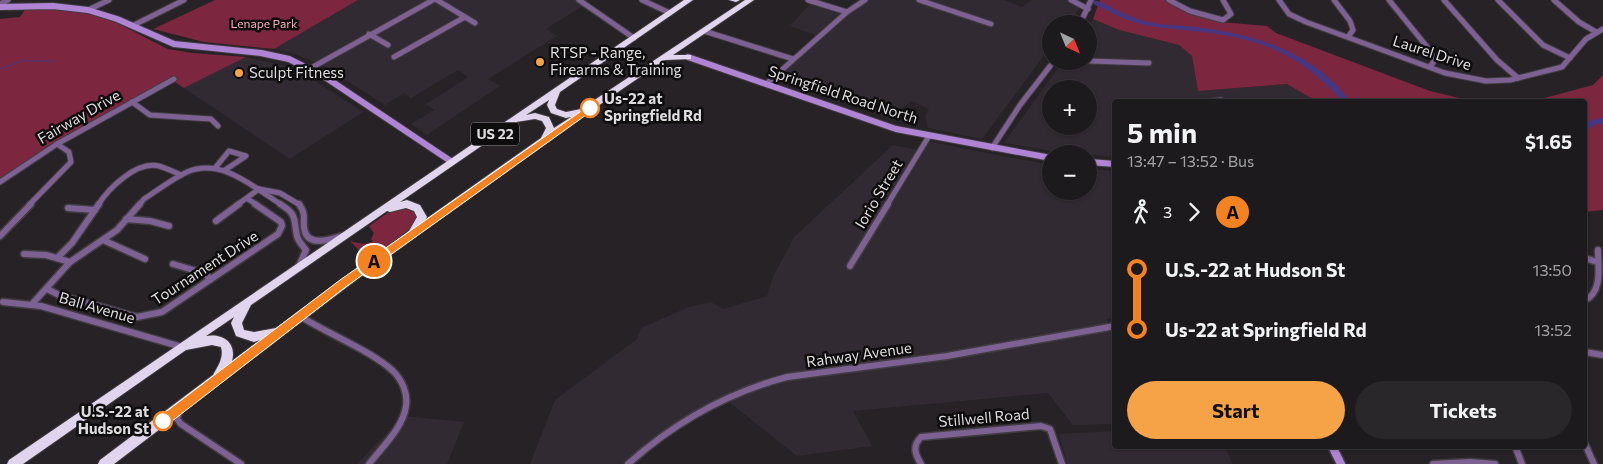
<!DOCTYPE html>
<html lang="en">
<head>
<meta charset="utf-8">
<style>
	body { margin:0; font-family:Commissioner,sans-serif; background:#292729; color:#f1f3f6; height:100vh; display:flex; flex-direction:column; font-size:19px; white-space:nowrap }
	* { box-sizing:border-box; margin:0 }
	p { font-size:16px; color:#a0a1a3 }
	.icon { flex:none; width:28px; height:28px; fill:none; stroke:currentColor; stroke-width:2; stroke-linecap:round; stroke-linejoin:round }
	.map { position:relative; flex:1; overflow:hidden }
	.sheet { position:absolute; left:1112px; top:99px; width:475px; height:350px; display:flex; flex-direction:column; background:#1c1a1c; border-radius:5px; box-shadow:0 1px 4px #0004,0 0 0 1px #3a383b }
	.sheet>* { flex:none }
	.badge { padding:0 10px; border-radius:16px; font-size:18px; line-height:32px }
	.needle { width:32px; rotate:137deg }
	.controls { position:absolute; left:1042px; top:15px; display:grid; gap:10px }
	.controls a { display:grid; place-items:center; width:55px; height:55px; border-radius:50%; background:#1c1a1c; box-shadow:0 1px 4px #0004,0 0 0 1px #3a383b; font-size:25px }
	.map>.badge { position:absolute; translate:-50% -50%; box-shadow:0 0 0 2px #fff }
	.legs { display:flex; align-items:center; gap:8px; height:55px; padding:0 15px; font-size:16px }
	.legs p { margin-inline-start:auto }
	.overview { display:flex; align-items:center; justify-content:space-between; height:85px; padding:0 15px }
	h1 { font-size:28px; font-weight:700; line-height:38px }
	.primary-button { display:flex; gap:10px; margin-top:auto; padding:10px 15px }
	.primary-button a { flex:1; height:58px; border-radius:30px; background:#f6a247; color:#111; font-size:20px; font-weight:700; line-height:58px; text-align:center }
	.primary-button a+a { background:#292729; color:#f1f3f6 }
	ul { padding:0 15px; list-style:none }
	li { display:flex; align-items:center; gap:18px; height:60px; font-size:19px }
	li i { display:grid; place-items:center; width:8px; height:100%; margin:0 6px; background:currentColor }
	li i::after { content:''; width:12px; height:12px; margin:-6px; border:4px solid; border-radius:50%; background:#1c1a1c }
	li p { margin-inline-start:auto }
	li:first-child i { background:linear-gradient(#0000 50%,currentColor 0) }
	li:last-child i { background:linear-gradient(currentColor 50%,#0000 0) }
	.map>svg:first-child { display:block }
	.built { fill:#322a32; fill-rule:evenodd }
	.green { fill:#7d263f }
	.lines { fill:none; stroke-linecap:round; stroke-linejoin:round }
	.stream { stroke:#473682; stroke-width:1 }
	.river { fill:#473682; fill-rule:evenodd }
	.street-far1-casing { stroke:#403c3f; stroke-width:7 }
	.street-casing { stroke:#403c3f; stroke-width:9 }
	.secondary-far1-casing { stroke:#403c3f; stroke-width:8 }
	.secondary-casing { stroke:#403c3f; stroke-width:11 }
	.highway-casing { stroke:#403c3f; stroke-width:2 }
	.street-far1 { stroke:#7d6193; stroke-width:5 }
	.street { stroke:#7d6193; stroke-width:6 }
	.secondary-far1 { stroke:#b084d4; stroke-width:6 }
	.secondary { stroke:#b084d4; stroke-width:8 }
	.highway { fill:#e1d4ed; fill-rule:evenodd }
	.line-1 { fill:#f58220; stroke:#fff }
	.poi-dot { fill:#f6a247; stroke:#0e0c0d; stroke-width:2 }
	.stop-1-dot { fill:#fff; stroke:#f58220; stroke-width:2.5 }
	.labels { text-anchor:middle; stroke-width:5; stroke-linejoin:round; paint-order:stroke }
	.far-park-label { font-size:12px; fill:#f7aab9; stroke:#0e0c0d }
	.shield { fill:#0e0c0d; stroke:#9f9d9f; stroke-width:1 }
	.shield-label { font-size:14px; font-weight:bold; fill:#dddbdd }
	.poi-label { font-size:15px; fill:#dddbdd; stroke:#0e0c0d; text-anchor:start }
	.street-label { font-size:15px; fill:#dddbdd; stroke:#0e0c0d }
	.stop-label { font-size:15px; font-weight:bold; fill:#dddbdd; stroke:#0e0c0d; text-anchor:start }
</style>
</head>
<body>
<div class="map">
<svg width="1603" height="464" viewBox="0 0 1603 464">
	<rect width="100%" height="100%" fill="#262225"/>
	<g class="built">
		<path d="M358 0H577L584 5 546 29 557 36 488 79 500 86 427 135 411 124 434 110 426 104 468 77 458 70 411 98 404 93 385 105 325 67 295 54 274 49Z"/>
		<path d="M869 0H1004L1022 7 1032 0H1075L1082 5 1068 24H1051V46L982 139 928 128 925 116 929 109 911 101 890 119 847 102 844 104 771 79 818 36 790 26 812 2 849 14Z"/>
		<path d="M1093 19 1119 30 1179 45 1192 56 1198 91 1287 84 1316 101H1115V157L1058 152 1004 143 1063 61H1089V26ZM1051 89H1089V126H1051Z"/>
		<path d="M246 57 281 65 309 77 363 112 290 159 184 88Z"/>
		<path d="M926 141 1051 165V191H1089V169L1115 171V318L1107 319 1115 341V424L1073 425 1048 393 853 411 872 446 797 456 724 398 700 410 628 464H530L555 400 637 339 641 328 689 307 711 302 723 309 767 296 773 277 794 237 893 145 923 151Z"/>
		<path d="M403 416 464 422 447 464H357Z"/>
		<path d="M1115 431V446H1224L1233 464H1067L1059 434Z"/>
	</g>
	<g class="green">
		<path d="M215 0H358L274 49 204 42 153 29Z"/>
		<path d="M1100 0H1165L1221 22 1267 26 1276 33 1430 91 1472 101H1316L1287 84 1198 91 1192 56 1179 45 1119 30 1093 19Z"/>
		<path d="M27 7 80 12 109 19 168 49 193 53 246 57 184 88 170 79 54 143 0 179V19L20 17Z"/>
		<path d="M1603 75V210L1585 212V101H1533L1593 85Z"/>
		<path d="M407 206 418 213 417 224 375 256 359 250 350 241C358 243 366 246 373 241L371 239 374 233 369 226 392 210Z"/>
	</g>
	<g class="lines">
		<path class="stream" d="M0 69 22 61H54"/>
		<g class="river">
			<path d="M1089 0C1101 0 1110 7 1120 12 1130 16 1139 20 1149 22 1164 26 1180 25 1195 27 1254 34 1313 51 1350 101H1342C1299 52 1258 38 1194 31 1160 27 1140 28 1108 11 1102 8 1094 5 1089 0Z"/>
			<path d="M1603 118V124H1596L1585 131V124L1591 120Z"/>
		</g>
		<g class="street-far1-casing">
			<g id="street-far1">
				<path d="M437 0 475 23"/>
				<path d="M579 0 634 38"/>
				<path d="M642 0 670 13"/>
				<path d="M808 0 847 12"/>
				<path d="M919 0 991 24"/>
				<path d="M1071 0 1088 9"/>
				<path d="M1169 0 1190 11 1223 20 1231 14 1223 0"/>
				<path d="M1279 0 1289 14 1306 22 1445 73 1486 81 1510 80 1562 67 1586 39 1603 29"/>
				<path d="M1334 0 1350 21 1353 30 1348 37"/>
				<path d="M1389 0 1432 53 1434 61 1430 67"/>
				<path d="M1444 0 1497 60 1518 78"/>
				<path d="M1498 0 1543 45 1570 58"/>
				<path d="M1554 0 1579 22 1596 32"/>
				<path d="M0 4 8 0"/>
				<path d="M88 10 109 0"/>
				<path d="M1080 24 1091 0"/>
				<path d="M132 26 184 0"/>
				<path d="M704 31 793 59"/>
				<path d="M369 34 388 45"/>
				<path d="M394 57 465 17"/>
				<path d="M1089 61 1149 63"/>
				<path d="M311 68 433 0"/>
				<path d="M766 84 847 12 865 0"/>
				<path d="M1211 101 1221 100"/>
				<path d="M132 102 150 115 211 119 218 126"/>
				<path d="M992 148 1020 105 1054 61"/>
				<path d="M215 168 229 151 246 156 225 170"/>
				<path d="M0 182 57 144 174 79"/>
				<path d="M259 189 280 193 300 205"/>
				<path d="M248 199 257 205"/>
				<path d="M29 205 71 162 69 152 57 144"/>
				<path d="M98 205C109 188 136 161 159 166 166 168 174 172 181 175"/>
				<path d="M139 205 144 199C158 190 172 179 187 172 222 157 254 188 282 205"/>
				<path d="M237 205 259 189"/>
				<path d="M887 205 929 136"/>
			</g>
		</g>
		<g class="street-casing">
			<g id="street">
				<path d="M280 204C298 215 293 218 297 236 298 241 303 246 306 250L299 266"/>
				<path d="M299 204C308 216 301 221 305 232 310 247 332 239 342 236"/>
				<path d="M68 208 95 210"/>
				<path d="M126 219 150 221 169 226"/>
				<path d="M216 221 239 204"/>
				<path d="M0 236 31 204"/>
				<path d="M103 240 145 259"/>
				<path d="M24 254 46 255 70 262"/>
				<path d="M57 258 72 243 99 204"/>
				<path d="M1585 258 1597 262"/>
				<path d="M173 264 203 273 211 279"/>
				<path d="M850 266 888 204"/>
				<path d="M47 289 59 295 137 317 162 312 278 234 282 226 281 222 255 204"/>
				<path d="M1585 300C1603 292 1598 266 1598 250"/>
				<path d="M3 302 41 306 182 347"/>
				<path d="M33 303 70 262 117 230 140 204"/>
				<path d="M300 316C326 333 372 351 393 371 402 380 408 393 406 406 403 428 382 447 369 464"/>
				<path d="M1585 352 1603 355"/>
				<path d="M179 410 177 419 181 424 241 464"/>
				<path d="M1585 444 1594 464"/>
				<path d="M1515 446 1522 464"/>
				<path d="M628 464C675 422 726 393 787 377L947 356 1115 326"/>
				<path d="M921 464C915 454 912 446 921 437L1041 426 1050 429 1062 464"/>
				<path d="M1433 464 1470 462 1495 464"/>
			</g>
		</g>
		<g class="secondary-far1-casing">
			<g id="secondary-far1">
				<path d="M0 7 53 6 88 10 117 19 174 44 261 53 289 59 325 77 452 162"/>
				<path d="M688 57 896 129 1051 158"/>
				<path d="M1089 162 1115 164"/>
			</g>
		</g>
		<g class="secondary-casing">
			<path id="secondary" d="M1332 446 1341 464"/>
		</g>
		<g class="highway-casing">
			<g id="highway">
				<path d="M684 0H693L560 92 555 105 557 109 566 112 581 109 745 0H754L673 55H691V59L665 60 612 96 368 271 114 464H98L100 460 213 375C218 366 224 358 221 347L212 345 186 350 23 464H7L9 460ZM549 100 547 105 551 113 566 118 571 117 554 128 549 117 535 113 526 115ZM535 119 542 121 546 128 541 138 426 219 427 217 420 205 407 200 400 202 516 122ZM406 208 414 211 417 217 409 231 276 328 254 332 244 330 242 323 251 305 387 211 390 212ZM234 317 231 323 236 336 254 342 260 340 232 361C237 343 223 333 206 336Z"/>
				<path d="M729 0H740L736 2Z"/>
			</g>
		</g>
		<use href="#street-far1" class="street-far1"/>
		<use href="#street" class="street"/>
		<use href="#secondary-far1" class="secondary-far1"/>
		<use href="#secondary" class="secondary"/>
		<use href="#highway" class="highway"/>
	</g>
	<path class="line-1" d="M590 105 594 108 593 110 347 286 167 425H159V417L340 280Z"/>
	<g class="poi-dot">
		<circle cx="540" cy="62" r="5"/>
		<circle cx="239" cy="73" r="5"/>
	</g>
	<g class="stop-1-dot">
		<circle cx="590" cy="108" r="9"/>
		<circle cx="163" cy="421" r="9"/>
	</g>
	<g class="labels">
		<g class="far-park-label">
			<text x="264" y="28">Lenape Park</text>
		</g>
		<rect class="shield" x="471" y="122.5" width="48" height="23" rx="4"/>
		<g class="shield-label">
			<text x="495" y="139">US 22</text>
		</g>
		<g class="poi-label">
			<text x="550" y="58">RTSP - Range,<tspan x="550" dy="17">Firearms &amp; Training</tspan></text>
			<text x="249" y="78">Sculpt Fitness</text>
		</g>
		<g class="street-label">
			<text transform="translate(1432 53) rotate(18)" y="5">Laurel Drive</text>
			<text transform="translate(843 95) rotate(18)" y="5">Springfield Road North</text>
			<text transform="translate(79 117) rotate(-30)" y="5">Fairway Drive</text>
			<text transform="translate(879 194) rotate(-59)" y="5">Iorio Street</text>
			<text transform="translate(205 268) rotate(-33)" y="5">Tournament Drive</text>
			<text transform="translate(97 308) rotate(16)" y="5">Ball Avenue</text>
			<text transform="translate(859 355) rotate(-8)" y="5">Rahway Avenue</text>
			<text transform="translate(984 418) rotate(-5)" y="5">Stillwell Road</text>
		</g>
		<g class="stop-label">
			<text x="604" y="104">Us-22 at<tspan x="604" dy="17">Springfield Rd</tspan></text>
			<text x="149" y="417" text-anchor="end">U.S.-22 at<tspan x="149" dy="17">Hudson St</tspan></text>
		</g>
	</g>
</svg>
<div class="controls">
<a><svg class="needle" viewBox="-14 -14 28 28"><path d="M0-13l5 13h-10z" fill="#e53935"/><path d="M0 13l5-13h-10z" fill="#a0a1a3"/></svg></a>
<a>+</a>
<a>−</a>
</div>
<b class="badge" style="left:374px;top:261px;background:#f58220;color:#111">A</b>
<section class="sheet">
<div class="overview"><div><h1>5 min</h1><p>13:47 – 13:52 · Bus</p></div><b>$1.65</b></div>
<div class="legs"><svg class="icon" aria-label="walk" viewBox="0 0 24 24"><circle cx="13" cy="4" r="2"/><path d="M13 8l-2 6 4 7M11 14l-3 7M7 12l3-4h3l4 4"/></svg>3<svg class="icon" aria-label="forward" viewBox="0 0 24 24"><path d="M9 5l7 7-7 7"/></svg><b class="badge" style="background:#f58220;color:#111">A</b></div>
<ul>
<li><i style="color:#f58220"></i><b>U.S.-22 at Hudson St</b><p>13:50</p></li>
<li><i style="color:#f58220"></i><b>Us-22 at Springfield Rd</b><p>13:52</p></li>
</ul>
<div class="primary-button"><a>Start</a><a>Tickets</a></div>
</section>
</div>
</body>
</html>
